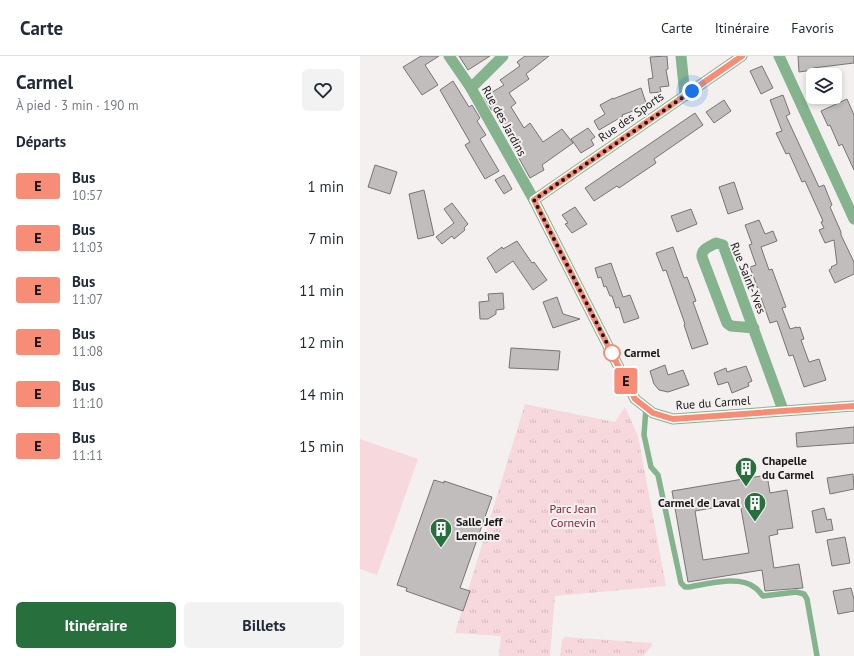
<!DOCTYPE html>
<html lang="fr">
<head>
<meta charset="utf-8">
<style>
	body { margin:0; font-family:"PT Sans",sans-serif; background:#f2f2f3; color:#1f2937; height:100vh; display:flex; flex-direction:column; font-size:15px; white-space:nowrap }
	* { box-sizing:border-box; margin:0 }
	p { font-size:13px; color:#747a83 }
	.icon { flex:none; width:22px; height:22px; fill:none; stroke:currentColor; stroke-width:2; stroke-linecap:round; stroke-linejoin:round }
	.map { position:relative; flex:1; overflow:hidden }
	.panel { display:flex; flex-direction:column; background:#fff; width:360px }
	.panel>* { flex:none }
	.badge { padding:0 8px; border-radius:3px; font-size:14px; line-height:26px }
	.controls { position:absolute; left:446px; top:12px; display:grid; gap:8px }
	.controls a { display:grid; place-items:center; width:36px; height:36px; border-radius:6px; background:#fff; box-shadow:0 2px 6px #0003; font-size:20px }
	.you { position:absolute; width:20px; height:20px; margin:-10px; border:3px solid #fff; border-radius:50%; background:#1a73e8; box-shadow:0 0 0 6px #1a73e833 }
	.map>.badge { position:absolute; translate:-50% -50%; box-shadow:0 0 0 2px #fff }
	h2 { padding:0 16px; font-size:15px; line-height:36px }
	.round { display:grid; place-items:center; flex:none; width:42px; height:42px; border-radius:6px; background:#f2f2f3 }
	.summary { display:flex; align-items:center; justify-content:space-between; height:68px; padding:0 16px }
	h1 { font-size:19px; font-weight:800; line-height:30px }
	.action { display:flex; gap:8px; margin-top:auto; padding:8px 16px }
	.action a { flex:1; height:46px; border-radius:6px; background:#276f3c; color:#fff; font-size:16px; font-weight:800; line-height:46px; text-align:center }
	.action a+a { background:#f2f2f3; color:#1f2937 }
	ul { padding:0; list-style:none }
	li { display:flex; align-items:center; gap:12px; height:52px; padding:0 16px }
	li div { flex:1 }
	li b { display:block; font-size:15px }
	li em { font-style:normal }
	li .badge { min-width:44px; font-weight:700; text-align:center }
	header { display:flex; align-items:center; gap:24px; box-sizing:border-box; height:56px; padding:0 20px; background:#fff; border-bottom:1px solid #e0e1e3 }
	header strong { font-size:19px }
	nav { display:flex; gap:22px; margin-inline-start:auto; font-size:14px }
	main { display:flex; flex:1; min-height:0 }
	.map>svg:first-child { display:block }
	.grass { fill:url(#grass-tufts) }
	.pitch { fill:#f7d8dc }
	.building { fill:#c1bdbd; stroke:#777474; fill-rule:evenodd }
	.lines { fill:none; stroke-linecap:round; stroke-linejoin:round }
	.service { stroke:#84b38d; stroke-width:5.5 }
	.minor { stroke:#84b38d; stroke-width:11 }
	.line-casing { stroke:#fff; stroke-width:9 }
	.line { stroke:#f78c77; stroke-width:6 }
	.walk { stroke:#191818; stroke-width:4; stroke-dasharray:0 7.2 }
	.stop-dot { fill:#fff; stroke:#f78c77; stroke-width:2 }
	.labels { text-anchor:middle; stroke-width:4; stroke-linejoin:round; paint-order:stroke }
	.street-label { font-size:12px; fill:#191818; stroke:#f4f0f0 }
	.stop-label { font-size:12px; font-weight:bold; fill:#191818; stroke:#f4f0f0; text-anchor:start }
	.poi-label { font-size:12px; font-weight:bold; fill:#191818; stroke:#f4f0f0; text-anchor:start }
	.park-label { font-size:12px; fill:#85233d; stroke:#f4f0f0 }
</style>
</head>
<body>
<header>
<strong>Carte</strong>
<nav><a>Carte</a><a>Itinéraire</a><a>Favoris</a></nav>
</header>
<main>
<section class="panel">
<div class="summary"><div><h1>Carmel</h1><p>À pied · 3 min · 190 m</p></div><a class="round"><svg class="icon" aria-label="heart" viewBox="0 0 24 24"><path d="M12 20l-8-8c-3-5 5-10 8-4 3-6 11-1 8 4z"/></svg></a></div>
<h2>Départs</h2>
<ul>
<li><span class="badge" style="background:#f78c77;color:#111">E</span><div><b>Bus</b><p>10:57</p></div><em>1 min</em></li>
<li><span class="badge" style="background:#f78c77;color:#111">E</span><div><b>Bus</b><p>11:03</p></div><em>7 min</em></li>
<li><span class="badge" style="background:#f78c77;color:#111">E</span><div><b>Bus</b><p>11:07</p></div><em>11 min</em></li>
<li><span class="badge" style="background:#f78c77;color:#111">E</span><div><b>Bus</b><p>11:08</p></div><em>12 min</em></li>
<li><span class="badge" style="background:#f78c77;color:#111">E</span><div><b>Bus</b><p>11:10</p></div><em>14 min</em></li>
<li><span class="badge" style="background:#f78c77;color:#111">E</span><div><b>Bus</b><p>11:11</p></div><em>15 min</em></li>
</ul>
<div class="action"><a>Itinéraire</a><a>Billets</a></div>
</section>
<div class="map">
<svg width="494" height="600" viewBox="0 0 494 600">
	<defs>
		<pattern id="grass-tufts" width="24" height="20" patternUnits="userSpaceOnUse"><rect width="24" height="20" fill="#f7d8dc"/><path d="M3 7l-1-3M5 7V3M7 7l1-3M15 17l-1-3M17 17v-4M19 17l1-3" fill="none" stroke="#d3b9bc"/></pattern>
	</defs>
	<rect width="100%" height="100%" fill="#f4f0f0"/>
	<g class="grass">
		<path d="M165 348 255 366 265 351 278 380 306 530 195 540 190 600H139L141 580 95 577Z"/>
		<path d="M205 581 292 587V590L283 600H200L202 584Z"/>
	</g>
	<path class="pitch" d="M0 383 58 403 17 519 0 513Z"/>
	<g class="building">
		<path d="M61 0H79L65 9 78 29 62 39 43 11Z"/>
		<path d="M99 0H130L108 14Z"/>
		<path d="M165 0H189L166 18 169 23 149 37 156 47 151 51 164 72 170 67 183 86 202 73 213 87 182 109 184 114 170 122 150 86 153 84 134 54 132 55 124 41 144 29 140 24 160 10 157 6Z"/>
		<path d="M307 0 308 13 306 14 309 30 300 31 301 36 290 37 288 23 293 22 290 1Z"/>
		<path d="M438 0H494V7L453 12V14L439 16Z"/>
		<path d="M402 10 413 32 401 38 390 15Z"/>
		<path d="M93 25 109 51 112 49 120 62 117 65 126 79 120 83 139 115 125 123 105 89 110 86 80 34Z"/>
		<path d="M281 32 287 50 262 59 263 60 239 74 234 65 245 58 240 49 253 42V43Z"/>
		<path d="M423 39 430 58 426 60 459 131 464 129 472 149 470 151 481 176V179L494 206V218L475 227 469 214 472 212 471 211 477 208 474 184 465 187 459 174 464 172 461 166 463 165 445 125 442 126 429 97 426 98 416 77 422 75 410 44Z"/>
		<path d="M487 43 494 59V114L482 88 479 90 470 69 468 70 461 55Z"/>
		<path d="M364 44 371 55 354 67 346 56Z"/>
		<path d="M335 57 343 69 294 103 296 107 259 132 257 130 234 145 225 132Z"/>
		<path d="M228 72 235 81 231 84 234 89 221 97 211 83Z"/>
		<path d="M15 109 37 116 30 138 8 131Z"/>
		<path d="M144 119 152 133 144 138 135 124Z"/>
		<path d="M374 126 383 153 368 158 359 131Z"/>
		<path d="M64 134 74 179 58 183 49 138Z"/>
		<path d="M92 147 108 168 104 172 105 174 94 183 92 180 82 188 76 181 94 167 84 153Z"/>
		<path d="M215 151 227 168 212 177 205 168 208 167 202 159Z"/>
		<path d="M331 153 337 168 317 176 311 160Z"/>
		<path d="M399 164 405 178 413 175 417 185 401 191 409 214 412 213 426 251 422 252 430 273 437 271V272L440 271 444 283 441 284 449 306 459 303 466 324 444 331 433 299 429 300 417 265 410 267 390 211 396 209 389 189 392 188 385 169Z"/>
		<path d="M157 185 172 207 174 206 187 224 173 234 153 205 136 217 127 202 142 191 143 193Z"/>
		<path d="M313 191 324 222 327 221 336 245 333 246 348 288 332 293 324 269 325 268 306 214 303 215 296 197Z"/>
		<path d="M251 207 263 241 270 239 279 262 264 267 259 251 256 252 252 240H250L246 230 244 231 241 221 238 222 235 212Z"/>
		<path d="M143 237 144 253 136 254V258L128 263H120L119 246 129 245 128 238Z"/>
		<path d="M197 241 203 258 220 263 193 272 183 246Z"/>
		<path d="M151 292 200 295 198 314 149 312Z"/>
		<path d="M305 309 308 319 323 314 329 329 308 336 299 334 294 328 290 315Z"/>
		<path d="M386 310 392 325 388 327 389 330 372 337 368 326 358 329 354 317 366 312 367 316Z"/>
		<path d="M494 371V387L437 391 436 377Z"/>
		<path d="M493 418 494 433 470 438 467 422Z"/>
		<path d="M407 419 410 437 427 434 433 472 417 474 418 478 409 480 414 512 439 508 443 532 405 535 402 514 328 526 312 435ZM380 447 389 497 343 504 335 455Z"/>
		<path d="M74 424 84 427V425L132 441 100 532 110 535 103 555 46 535 47 532 37 529Z"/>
		<path d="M464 452 467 464 471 463 473 474 456 477 452 455Z"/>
		<path d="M485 481 490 507 472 510 467 484Z"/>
		<path d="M491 532 494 543V555L478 558 473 535Z"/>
	</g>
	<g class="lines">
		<path class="service" d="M286 352 284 379 291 411 298 419 321 527 325 531H329C347 528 379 519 394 531 398 533 400 537 403 540L436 536 444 538 447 543 457 600"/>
		<g class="minor">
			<path d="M89 0 111 32 174 144 275 343 293 357 313 363 494 350"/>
			<path d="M321 0 325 40"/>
			<path d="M419 0 494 163"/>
			<path d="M111 32 143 0"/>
			<path d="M174 144 382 0"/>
			<path d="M394 272 371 270 367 267 342 201C341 193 349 191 356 187L363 189 423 354"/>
		</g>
	</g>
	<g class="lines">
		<g class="line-casing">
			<path id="line" d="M382 0 174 144 275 343 293 357 313 363 494 350"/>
		</g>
		<use href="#line" class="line"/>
		<path class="walk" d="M252 297 254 301 174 144 332 35"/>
	</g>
	<defs>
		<g id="building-pin" transform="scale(1.15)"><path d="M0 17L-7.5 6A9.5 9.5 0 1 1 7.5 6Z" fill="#276f3c" stroke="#f4f0f0"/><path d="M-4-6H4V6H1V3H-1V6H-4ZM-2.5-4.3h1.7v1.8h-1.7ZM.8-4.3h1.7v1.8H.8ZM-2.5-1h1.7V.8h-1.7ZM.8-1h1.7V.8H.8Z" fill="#fff"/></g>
	</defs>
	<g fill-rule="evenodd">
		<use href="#building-pin" x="386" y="412"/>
		<use href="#building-pin" x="395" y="447"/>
		<use href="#building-pin" x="81" y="473"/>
	</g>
	<circle class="stop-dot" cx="252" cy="297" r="8"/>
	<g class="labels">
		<g class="street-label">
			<text transform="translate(271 61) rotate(-35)" y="4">Rue des Sports</text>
			<text transform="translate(144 65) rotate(61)" y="4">Rue des Jardins</text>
			<text transform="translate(388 222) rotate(68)" y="4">Rue Saint-Yves</text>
			<text transform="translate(353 347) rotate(-4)" y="4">Rue du Carmel</text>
		</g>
		<g class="stop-label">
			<text x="264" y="301">Carmel</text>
		</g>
		<g class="poi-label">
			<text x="402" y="409">Chapelle<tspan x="402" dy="14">du Carmel</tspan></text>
			<text x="380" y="451" text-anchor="end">Carmel de Laval</text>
			<text x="96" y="470">Salle Jeff<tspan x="96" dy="14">Lemoine</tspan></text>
		</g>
		<g class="park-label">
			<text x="213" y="457">Parc Jean<tspan x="213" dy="14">Cornevin</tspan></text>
		</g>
	</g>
</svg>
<div class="controls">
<a><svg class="icon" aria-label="layers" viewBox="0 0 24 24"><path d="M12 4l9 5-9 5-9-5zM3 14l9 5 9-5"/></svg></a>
</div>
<div class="you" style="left:332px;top:35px"></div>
<b class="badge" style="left:266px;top:325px;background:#f78c77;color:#111">E</b>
</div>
</main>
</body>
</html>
